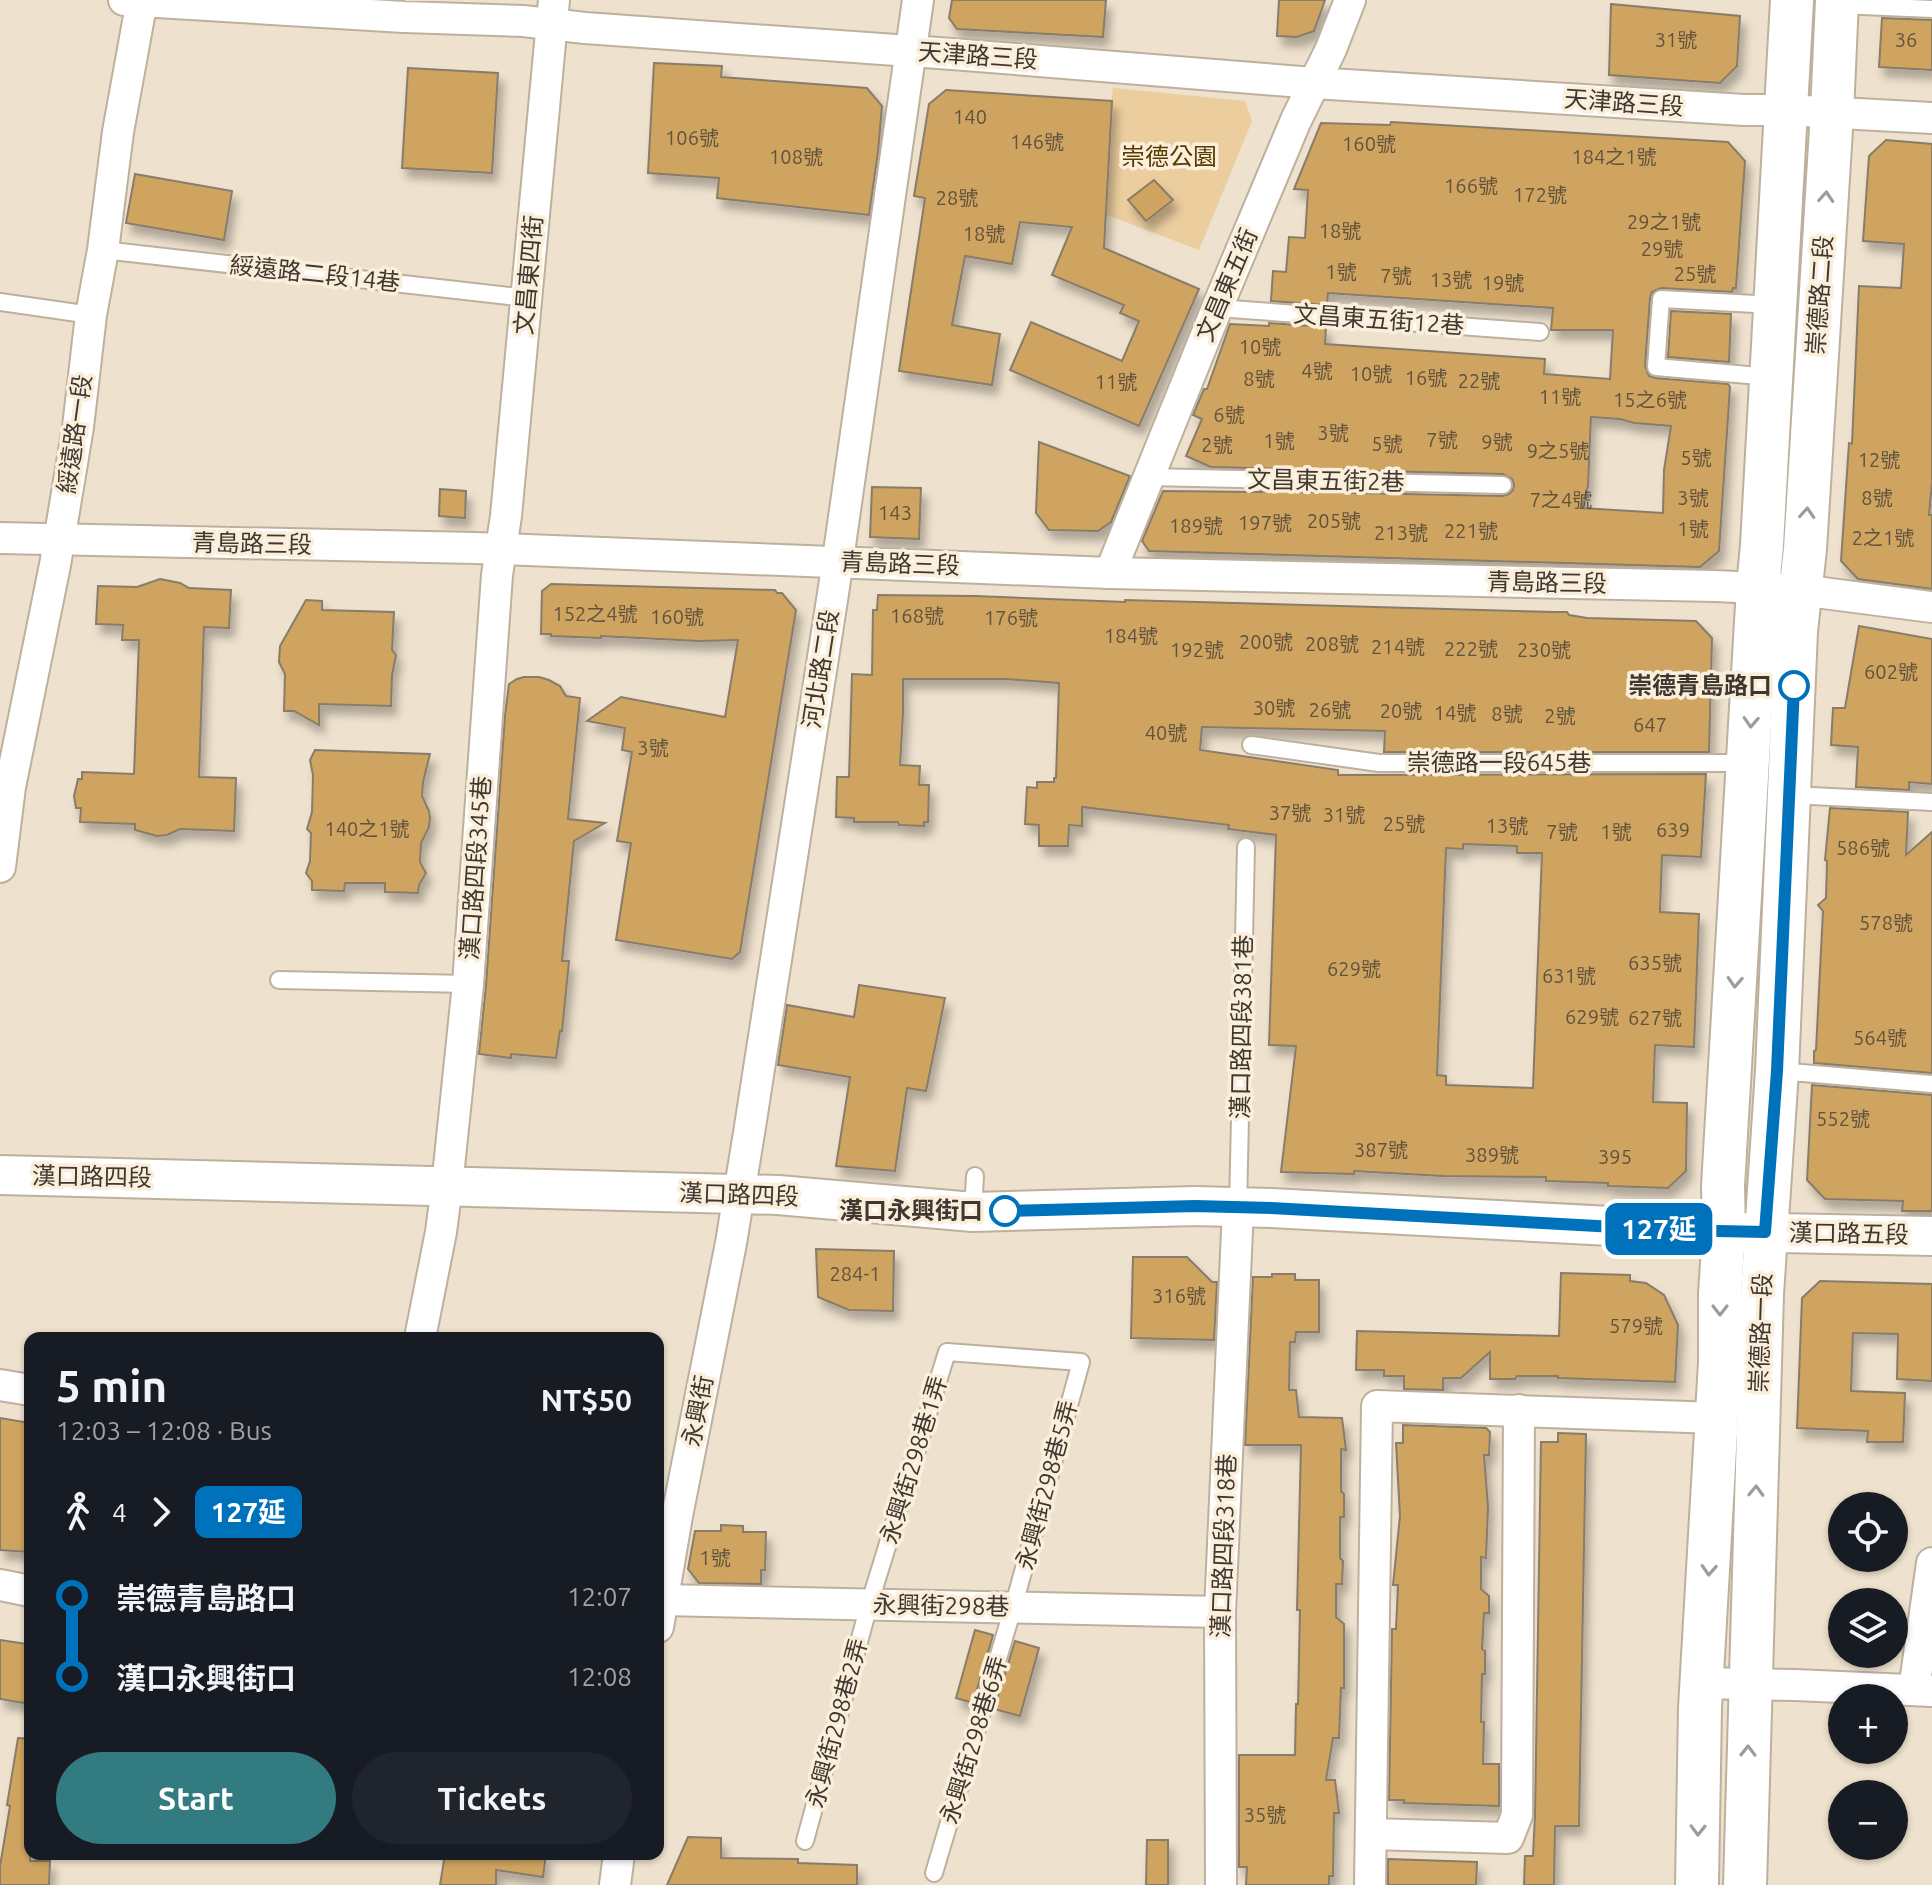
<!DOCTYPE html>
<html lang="en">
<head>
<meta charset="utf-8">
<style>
	body { margin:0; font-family:Ubuntu,"Noto Sans TC",sans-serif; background:#20242c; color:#f1f3f6; height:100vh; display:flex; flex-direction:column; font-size:30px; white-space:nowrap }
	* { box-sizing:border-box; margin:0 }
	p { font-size:26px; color:#9ea1a6 }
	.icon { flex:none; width:44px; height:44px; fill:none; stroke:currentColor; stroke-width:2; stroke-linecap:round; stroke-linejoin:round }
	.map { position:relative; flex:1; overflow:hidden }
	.details { position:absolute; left:24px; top:1332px; width:640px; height:528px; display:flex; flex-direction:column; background:#171b24; border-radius:16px; box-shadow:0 2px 6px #0004 }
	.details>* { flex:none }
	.badge { padding:0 16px; border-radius:12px; font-size:28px; line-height:52px }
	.fabs { position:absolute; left:1828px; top:1492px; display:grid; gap:16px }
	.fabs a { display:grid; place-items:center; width:80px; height:80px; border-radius:50%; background:#171b24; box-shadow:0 2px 6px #0004; font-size:40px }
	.map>.badge { position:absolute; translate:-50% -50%; box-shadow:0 0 0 4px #fff }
	.legs { display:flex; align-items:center; gap:12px; height:88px; padding:0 32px; font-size:26px }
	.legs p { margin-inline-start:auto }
	.summary { display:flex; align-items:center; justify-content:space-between; height:136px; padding:0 32px }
	h1 { font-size:44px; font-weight:700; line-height:60px }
	.button { display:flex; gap:16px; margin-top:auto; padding:16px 32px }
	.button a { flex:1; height:92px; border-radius:48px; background:#327b80; color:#fff; font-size:32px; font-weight:700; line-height:92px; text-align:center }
	.button a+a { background:#20242c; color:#f1f3f6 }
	ul { padding:0 32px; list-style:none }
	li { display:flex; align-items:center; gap:28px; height:80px; font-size:30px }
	li i { display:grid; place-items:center; width:12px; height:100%; margin:0 10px; background:currentColor }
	li i::after { content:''; width:20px; height:20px; margin:-10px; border:6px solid; border-radius:50%; background:#171b24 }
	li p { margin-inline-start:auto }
	li:first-child i { background:linear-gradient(#0000 50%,currentColor 0) }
	li:last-child i { background:linear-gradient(currentColor 50%,#0000 0) }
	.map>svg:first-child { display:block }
	.green { fill:#ebcd9e }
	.building { fill:#cea460; stroke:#887c6a; stroke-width:2; fill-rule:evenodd; filter:url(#shadow) }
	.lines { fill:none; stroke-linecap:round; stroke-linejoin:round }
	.service-casing { stroke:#bdb09d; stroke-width:20 }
	.minor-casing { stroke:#bdb09d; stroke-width:34 }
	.tertiary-casing { stroke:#bdb09d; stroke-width:42 }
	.secondary-casing { stroke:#bdb09d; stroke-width:46 }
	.service { stroke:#fff; stroke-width:16 }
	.minor { stroke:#fff; stroke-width:30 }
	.tertiary { stroke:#fff; stroke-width:38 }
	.secondary { stroke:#fff; stroke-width:42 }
	.oneway { stroke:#9e9c98 }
	.line-1-casing { stroke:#fff; stroke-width:18 }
	.line-1 { stroke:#0072bc; stroke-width:12 }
	.stop-1-dot { fill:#fff; stroke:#0072bc; stroke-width:4 }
	.labels { text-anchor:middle; stroke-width:7; stroke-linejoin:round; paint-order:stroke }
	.number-label { font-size:20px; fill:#62533d }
	.street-label { font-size:24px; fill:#3e3831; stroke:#fbeeda }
	.park-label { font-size:24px; fill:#573b00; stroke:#fbeeda }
	.stop-label { font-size:24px; font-weight:bold; fill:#3e3831; stroke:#fbeeda; text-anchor:end }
</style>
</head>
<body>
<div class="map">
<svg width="1932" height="1885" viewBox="0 0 1932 1885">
	<defs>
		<filter id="shadow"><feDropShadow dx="5" dy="9" stdDeviation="4" flood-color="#0004"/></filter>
	</defs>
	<rect width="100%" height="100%" fill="#eee1cd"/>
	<path class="green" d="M1113 88 1245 101 1252 121 1199 250 1099 212Z"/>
	<g class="building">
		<path d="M952 0H1106L1103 37 957 29 949 18Z"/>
		<path d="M1279 0H1325L1314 31 1297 37 1277 36Z"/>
		<path d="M1611 4 1740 16 1737 66 1720 83 1609 75Z"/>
		<path d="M1882 18 1932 20V70L1879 67Z"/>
		<path d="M654 63 722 66 721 77 867 88 882 106 878 152 869 215 717 198 719 178 648 173Z"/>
		<path d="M408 68 498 73 492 173 402 168Z"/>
		<path d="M946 90 1112 101 1104 248 1199 289 1139 426 1010 370 1031 322 1122 361 1139 321 1120 313 1124 305 1052 275 1072 227 1020 222 1012 264 965 256 952 325 1000 334 992 385 899 371 925 198 914 196 929 104Z"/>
		<path d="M1391 122 1728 142 1745 161 1736 288H1733L1732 292 1661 288 1652 292 1650 298 1645 366 1649 376 1655 378 1728 384 1730 387 1719 551 1700 567 1149 551 1142 541 1163 491 1263 492 1260 491 1503 496 1509 494 1513 490 1514 484 1512 479 1503 474 1211 467 1186 456 1202 419 1193 415 1204 389H1207L1230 324 1269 326V323L1326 327 1325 344 1545 359 1544 374 1610 379 1613 330H1551L1553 308 1328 293 1327 305 1271 301 1273 271 1286 272 1289 237 1305 238 1308 190 1294 189 1321 123 1390 125ZM1591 417 1620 419 1634 423 1671 426 1664 470 1663 513 1582 508 1588 486Z"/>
		<path d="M1886 140 1932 144V482L1929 515H1932V589L1858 579 1841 561 1849 443 1852 444 1859 286 1901 288 1904 244 1863 241 1869 156Z"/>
		<path d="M135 174 232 191 224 240 126 223Z"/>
		<path d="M1154 180 1173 200 1146 221 1128 200Z"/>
		<path d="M1671 311 1731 314 1729 362 1668 357Z"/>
		<path d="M1039 442 1130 476 1111 522 1098 531 1049 530 1036 513Z"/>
		<path d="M872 487 921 488 919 539 870 537Z"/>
		<path d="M440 489 466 491 465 518 439 516Z"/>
		<path d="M160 579 180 583 189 588 231 590 229 628 204 627 199 777 236 778 234 831 180 829 167 835 157 836 135 830V824L80 822 81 808H76L74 796 78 779H82V772L134 774 139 640H122L123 625 96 624 98 586 137 587Z"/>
		<path d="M551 584 775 590 777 593H782L796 610 740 952 732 959 616 940 631 843 617 841 632 752 622 750 625 728 587 721 621 697 725 717 738 640 699 641 601 636V638L551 636V634H541L542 591Z"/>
		<path d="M878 595 975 596 1125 602V600L1554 612H1567L1569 615 1587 618 1696 621 1712 638 1709 752H1384L1385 731 1202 727 1200 750 1338 770V775L1706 774 1701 857 1662 855 1660 912 1699 914 1694 1047 1655 1045 1653 1102 1687 1103 1686 1171 1668 1188 1608 1186V1183L1546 1181V1177L1443 1176 1354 1171V1174L1281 1172 1296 1046 1269 1045 1276 835 1228 829 1229 825 1082 807V826L1069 825 1068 846H1039V825L1025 824 1027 787 1037 788V782H1054V778H1056L1059 683 1005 679H903V714L900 765 920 766 919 785H929L928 822H924V826L899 825 898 822H854V818L836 817 837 777H849L852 674 872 675 873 610H877ZM1463 844 1517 846V853H1542L1533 1088 1446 1085V1076L1437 1075 1446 848 1463 849Z"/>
		<path d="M306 600 322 601V610L394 612 392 650 396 655 392 675 391 706 319 704V725L294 711H284L285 674 279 662 280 646Z"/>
		<path d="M1859 626 1932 639V784L1909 782V790L1856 787 1858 747 1831 745 1833 708H1845Z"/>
		<path d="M524 677H539L549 680 560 686 566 696 580 698 568 819 605 823 574 841 562 961H569L562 1031H560L556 1058 511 1054V1058L479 1054 486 985 505 715 509 684 517 679Z"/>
		<path d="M315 750 430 754 423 782 422 796 429 811 430 818 429 827 421 843 420 862 426 873 419 885 418 893 385 892V883H345L344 891 312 890V881L306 873 310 861 311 833 307 829 312 812 313 775 310 760Z"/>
		<path d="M1830 808 1908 812 1906 855 1932 832V1073L1814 1063V1051L1816 1050 1823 911 1818 905 1826 898 1827 861 1825 860Z"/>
		<path d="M859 985 945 998 926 1091 907 1088 895 1171 836 1166 850 1077 778 1065 787 1005 854 1017Z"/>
		<path d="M1812 1085 1932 1095V1211H1902L1903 1201 1825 1199 1807 1180Z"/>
		<path d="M816 1249 894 1251 893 1311 849 1310 818 1297Z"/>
		<path d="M1133 1257H1187L1212 1282H1217L1214 1340 1131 1338Z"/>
		<path d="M1561 1273 1630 1275V1281L1646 1283 1664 1295 1678 1325 1675 1382 1558 1378V1376H1517L1515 1379H1490V1352L1461 1378H1443V1390L1404 1389V1376H1384V1370H1356L1357 1331 1559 1336Z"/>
		<path d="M1272 1274H1295V1280H1319V1332H1296L1295 1342H1290L1289 1390H1296L1299 1417 1342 1418 1346 1450 1341 1449V1491L1344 1494V1517H1340V1558L1343 1561 1342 1584H1336V1617L1344 1624V1688H1341L1339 1738H1333L1326 1780H1335L1339 1813H1334L1333 1876H1329V1885H1246L1247 1867H1239V1755H1295L1296 1704H1298L1300 1610H1297L1301 1445H1245L1253 1277H1272Z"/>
		<path d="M1820 1281 1932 1284V1381L1897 1379 1898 1334 1853 1333 1851 1391 1905 1393 1903 1442H1867L1868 1431 1797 1428 1802 1298Z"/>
		<path d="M0 1418 30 1423V1552L0 1550Z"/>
		<path d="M1403 1425 1486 1428 1490 1432 1489 1455H1484L1488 1507 1486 1558 1481 1557V1589L1489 1596V1613H1484L1482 1649 1485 1651V1674H1482L1481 1722H1484L1483 1764H1499V1806L1404 1803V1800H1389L1392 1629H1396L1398 1585H1393L1400 1516 1396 1443H1403Z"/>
		<path d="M1558 1433 1586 1434 1579 1826H1555L1554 1885H1524L1525 1856H1533L1535 1815 1541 1442H1558Z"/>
		<path d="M721 1525 743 1526V1532H766L765 1570H761V1584L699 1583 688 1569 695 1531H721Z"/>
		<path d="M975 1630 993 1635 973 1703 956 1698Z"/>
		<path d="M0 1640 27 1644 26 1647H30V1704L0 1699Z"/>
		<path d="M1015 1641 1039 1648 1020 1716 994 1709Z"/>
		<path d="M18 1738 30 1739V1861H50L49 1885H0V1866L10 1806 7 1805Z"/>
		<path d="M688 1837 721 1838V1858L798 1859V1863L857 1865V1885H667Z"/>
		<path d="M1147 1840H1168V1885H1146Z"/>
		<path d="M445 1854H546L543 1877 496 1870V1885H440Z"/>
		<path d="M1388 1859 1477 1862 1476 1885H1388Z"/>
	</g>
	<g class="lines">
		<g class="service-casing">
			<g id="service">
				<path d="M1838 5 1932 9"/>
				<path d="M103 250 527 298"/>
				<path d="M0 302 91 315"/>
				<path d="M1217 308 1540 332"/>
				<path d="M1771 377 1656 367 1661 299 1774 305"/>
				<path d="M1149 477 1503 485"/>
				<path d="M1251 745 1379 763H1747"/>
				<path d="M1791 795 1932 802"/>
				<path d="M279 980 468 984"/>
				<path d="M1778 1071 1932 1084"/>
				<path d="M1238 1208 1246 847"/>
				<path d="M973 1212 975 1176"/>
				<path d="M805 1841 869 1605 947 1352 1081 1362 1013 1608 934 1873"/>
			</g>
		</g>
		<g class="minor-casing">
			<g id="minor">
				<path d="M124 0 404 17 523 21 585 28 952 54 1314 83 1744 110H1785L1932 118"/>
				<path d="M0 538 475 548 1110 573 1715 586 1800 590 1932 607"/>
				<path d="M1110 573 1217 308 1296 120 1331 49 1350 0"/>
				<path d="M0 867 10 787 55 565 78 427 91 315 103 250 118 132 142 0"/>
				<path d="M420 1338 441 1232 447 1186 468 984 497 575 506 516 554 0"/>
				<path d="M0 1385 30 1390"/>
				<path d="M0 1585 30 1591"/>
				<path d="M663 1600 1220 1612"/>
				<path d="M658 1627 677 1516 731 1243 749 1133 834 587 918 0"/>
				<path d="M1702 1683 1795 1685 1932 1691"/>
				<path d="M1914 1690 1932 1563"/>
				<path d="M1371 1834 1508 1838 1517 1815 1519 1410"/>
				<path d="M615 1885 619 1854"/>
				<path d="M1221 1885 1220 1612 1238 1208"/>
				<path d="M1370 1885 1377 1406 1717 1418"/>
			</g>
		</g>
		<g class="tertiary-casing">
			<path id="tertiary" d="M0 1175 778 1195 973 1212 1195 1206 1271 1208 1724 1232 1932 1236"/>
		</g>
		<g class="secondary-casing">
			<g id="secondary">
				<path d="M1697 1885 1700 1708 1720 1362V1294L1724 1232 1723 1186 1758 588 1762 545 1792 0"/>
				<path d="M1745 1885 1762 1294 1777 1071 1796 631 1805 549 1832 113 1837 0"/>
			</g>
		</g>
		<use href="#service" class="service"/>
		<use href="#minor" class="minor"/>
		<use href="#tertiary" class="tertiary"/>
		<use href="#secondary" class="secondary"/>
	</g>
	<defs><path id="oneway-chevron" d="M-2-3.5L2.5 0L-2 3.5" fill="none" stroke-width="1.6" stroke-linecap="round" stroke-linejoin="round" transform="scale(2)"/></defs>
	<g class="oneway">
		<use href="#oneway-chevron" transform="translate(1826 197) rotate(-86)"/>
		<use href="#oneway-chevron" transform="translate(1807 513) rotate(-86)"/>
		<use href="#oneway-chevron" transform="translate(1751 722) rotate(93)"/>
		<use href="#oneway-chevron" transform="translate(1735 982) rotate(93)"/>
		<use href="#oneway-chevron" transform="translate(1720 1310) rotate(90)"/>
		<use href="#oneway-chevron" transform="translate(1756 1491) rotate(-88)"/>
		<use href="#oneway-chevron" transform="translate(1709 1570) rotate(93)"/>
		<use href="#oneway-chevron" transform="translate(1748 1751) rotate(-89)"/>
		<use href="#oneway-chevron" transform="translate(1698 1830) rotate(91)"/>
	</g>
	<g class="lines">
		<g class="line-1-casing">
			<path id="line-1" d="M1005 1211 1195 1206 1271 1208 1670 1230 1765 1232 1777 1071 1794 686"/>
		</g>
		<use href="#line-1" class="line-1"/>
	</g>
	<g class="stop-1-dot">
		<circle cx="1794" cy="686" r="14"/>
		<circle cx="1005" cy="1211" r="14"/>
	</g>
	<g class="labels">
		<g class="number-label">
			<text x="1676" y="47">31號</text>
			<text x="1906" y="47">36</text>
			<text x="970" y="124">140</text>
			<text x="692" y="145">106號</text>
			<text x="1037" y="149">146號</text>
			<text x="1369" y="151">160號</text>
			<text x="796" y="164">108號</text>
			<text x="1614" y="164">184之1號</text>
			<text x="1471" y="193">166號</text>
			<text x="1540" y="202">172號</text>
			<text x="957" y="205">28號</text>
			<text x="1664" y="229">29之1號</text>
			<text x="1340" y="238">18號</text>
			<text x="984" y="241">18號</text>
			<text x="1662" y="256">29號</text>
			<text x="1341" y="279">1號</text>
			<text x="1695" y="281">25號</text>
			<text x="1396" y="283">7號</text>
			<text x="1451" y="287">13號</text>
			<text x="1503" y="290">19號</text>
			<text x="1260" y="354">10號</text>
			<text x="1317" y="378">4號</text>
			<text x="1371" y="381">10號</text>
			<text x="1426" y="385">16號</text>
			<text x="1259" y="386">8號</text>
			<text x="1479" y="388">22號</text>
			<text x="1116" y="389">11號</text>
			<text x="1560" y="404">11號</text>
			<text x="1650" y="407">15之6號</text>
			<text x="1229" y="422">6號</text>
			<text x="1333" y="440">3號</text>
			<text x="1442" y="447">7號</text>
			<text x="1279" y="448">1號</text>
			<text x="1497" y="449">9號</text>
			<text x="1387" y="451">5號</text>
			<text x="1217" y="452">2號</text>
			<text x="1558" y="458">9之5號</text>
			<text x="1696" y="465">5號</text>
			<text x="1879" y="467">12號</text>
			<text x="1693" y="505">3號</text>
			<text x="1877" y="505">8號</text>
			<text x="1561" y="507">7之4號</text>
			<text x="895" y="520">143</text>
			<text x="1334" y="528">205號</text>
			<text x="1265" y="530">197號</text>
			<text x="1196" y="533">189號</text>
			<text x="1693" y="536">1號</text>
			<text x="1471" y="538">221號</text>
			<text x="1401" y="540">213號</text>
			<text x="1883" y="545">2之1號</text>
			<text x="595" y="621">152之4號</text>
			<text x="917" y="623">168號</text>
			<text x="677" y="624">160號</text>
			<text x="1011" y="625">176號</text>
			<text x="1131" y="643">184號</text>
			<text x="1266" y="649">200號</text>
			<text x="1332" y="651">208號</text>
			<text x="1398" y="654">214號</text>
			<text x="1471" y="656">222號</text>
			<text x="1197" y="657">192號</text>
			<text x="1544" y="657">230號</text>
			<text x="1891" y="679">602號</text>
			<text x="1274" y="715">30號</text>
			<text x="1330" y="717">26號</text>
			<text x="1401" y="718">20號</text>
			<text x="1455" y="720">14號</text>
			<text x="1507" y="721">8號</text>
			<text x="1560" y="723">2號</text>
			<text x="1650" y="732">647</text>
			<text x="1166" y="740">40號</text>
			<text x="653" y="755">3號</text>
			<text x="1290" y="820">37號</text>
			<text x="1344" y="822">31號</text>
			<text x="1404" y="831">25號</text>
			<text x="1507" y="833">13號</text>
			<text x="367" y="836">140之1號</text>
			<text x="1673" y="837">639</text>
			<text x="1562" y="839">7號</text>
			<text x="1616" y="839">1號</text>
			<text x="1863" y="855">586號</text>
			<text x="1886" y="930">578號</text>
			<text x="1655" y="970">635號</text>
			<text x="1354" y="976">629號</text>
			<text x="1569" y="983">631號</text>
			<text x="1592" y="1024">629號</text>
			<text x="1655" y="1025">627號</text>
			<text x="1880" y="1045">564號</text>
			<text x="1843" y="1126">552號</text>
			<text x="1381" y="1157">387號</text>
			<text x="1492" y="1162">389號</text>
			<text x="1615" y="1164">395</text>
			<text x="855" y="1281">284-1</text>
			<text x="1179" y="1303">316號</text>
			<text x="1636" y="1333">579號</text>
			<text x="715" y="1565">1號</text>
			<text x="1265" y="1822">35號</text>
		</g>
		<g class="street-label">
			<text transform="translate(978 56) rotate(4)" y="8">天津路三段</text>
			<text transform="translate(1624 103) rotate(4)" y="8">天津路三段</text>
			<text transform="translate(315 274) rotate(6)" y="8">綏遠路二段14巷</text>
			<text transform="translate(529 275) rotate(-85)" y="8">文昌東四街</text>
			<text transform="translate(1227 285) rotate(-67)" y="8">文昌東五街</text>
			<text transform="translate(1820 295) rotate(-86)" y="8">崇德路二段</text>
			<text transform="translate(1379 320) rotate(4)" y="8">文昌東五街12巷</text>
			<text transform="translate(75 434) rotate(-82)" y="8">綏遠路一段</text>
			<text transform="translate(1326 481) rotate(1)" y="8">文昌東五街2巷</text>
			<text transform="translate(252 544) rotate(1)" y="8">青島路三段</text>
			<text transform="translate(900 564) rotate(2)" y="8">青島路三段</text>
			<text transform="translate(1547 583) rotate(1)" y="8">青島路三段</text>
			<text transform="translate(821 669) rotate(-81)" y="8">河北路二段</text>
			<text x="1499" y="771">崇德路一段645巷</text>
			<text transform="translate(476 868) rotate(-86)" y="8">漢口路四段345巷</text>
			<text transform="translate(1242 1027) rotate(-89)" y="8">漢口路四段381巷</text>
			<text transform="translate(92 1177) rotate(1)" y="8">漢口路四段</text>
			<text transform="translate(739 1195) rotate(2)" y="8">漢口路四段</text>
			<text transform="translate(1849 1234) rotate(1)" y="8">漢口路五段</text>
			<text transform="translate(1761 1333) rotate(-88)" y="8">崇德路一段</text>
			<text transform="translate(698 1411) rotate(-79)" y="8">永興街</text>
			<text transform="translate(914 1460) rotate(-73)" y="8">永興街298巷1弄</text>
			<text transform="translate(1047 1485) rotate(-75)" y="8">永興街298巷5弄</text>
			<text transform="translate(1224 1546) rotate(-88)" y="8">漢口路四段318巷</text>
			<text transform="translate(941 1606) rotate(1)" y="8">永興街298巷</text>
			<text transform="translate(837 1723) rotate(-75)" y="8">永興街298巷2弄</text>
			<text transform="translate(974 1740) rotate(-73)" y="8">永興街298巷6弄</text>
		</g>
		<g class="park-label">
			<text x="1169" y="165">崇德公園</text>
		</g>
		<g class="stop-label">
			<text x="1772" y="694">崇德青島路口</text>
			<text x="983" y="1219">漢口永興街口</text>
		</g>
	</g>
</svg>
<div class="fabs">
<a><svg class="icon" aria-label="locate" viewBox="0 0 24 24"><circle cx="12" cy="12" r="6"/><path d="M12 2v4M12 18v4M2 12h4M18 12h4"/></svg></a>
<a><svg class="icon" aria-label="layers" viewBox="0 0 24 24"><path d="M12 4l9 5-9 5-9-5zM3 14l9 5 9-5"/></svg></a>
<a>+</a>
<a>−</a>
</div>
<b class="badge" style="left:1659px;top:1229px;background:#0072bc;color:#fff">127延</b>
<section class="details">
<div class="summary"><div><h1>5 min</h1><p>12:03 – 12:08 · Bus</p></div><b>NT$50</b></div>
<div class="legs"><svg class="icon" aria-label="walk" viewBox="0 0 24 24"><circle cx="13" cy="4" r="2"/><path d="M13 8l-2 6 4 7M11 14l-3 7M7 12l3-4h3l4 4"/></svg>4<svg class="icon" aria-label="forward" viewBox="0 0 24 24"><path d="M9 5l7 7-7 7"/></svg><b class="badge" style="background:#0072bc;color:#fff">127延</b></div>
<ul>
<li><i style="color:#0072bc"></i><b>崇德青島路口</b><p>12:07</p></li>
<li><i style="color:#0072bc"></i><b>漢口永興街口</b><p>12:08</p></li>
</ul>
<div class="button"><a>Start</a><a>Tickets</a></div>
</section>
</div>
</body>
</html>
